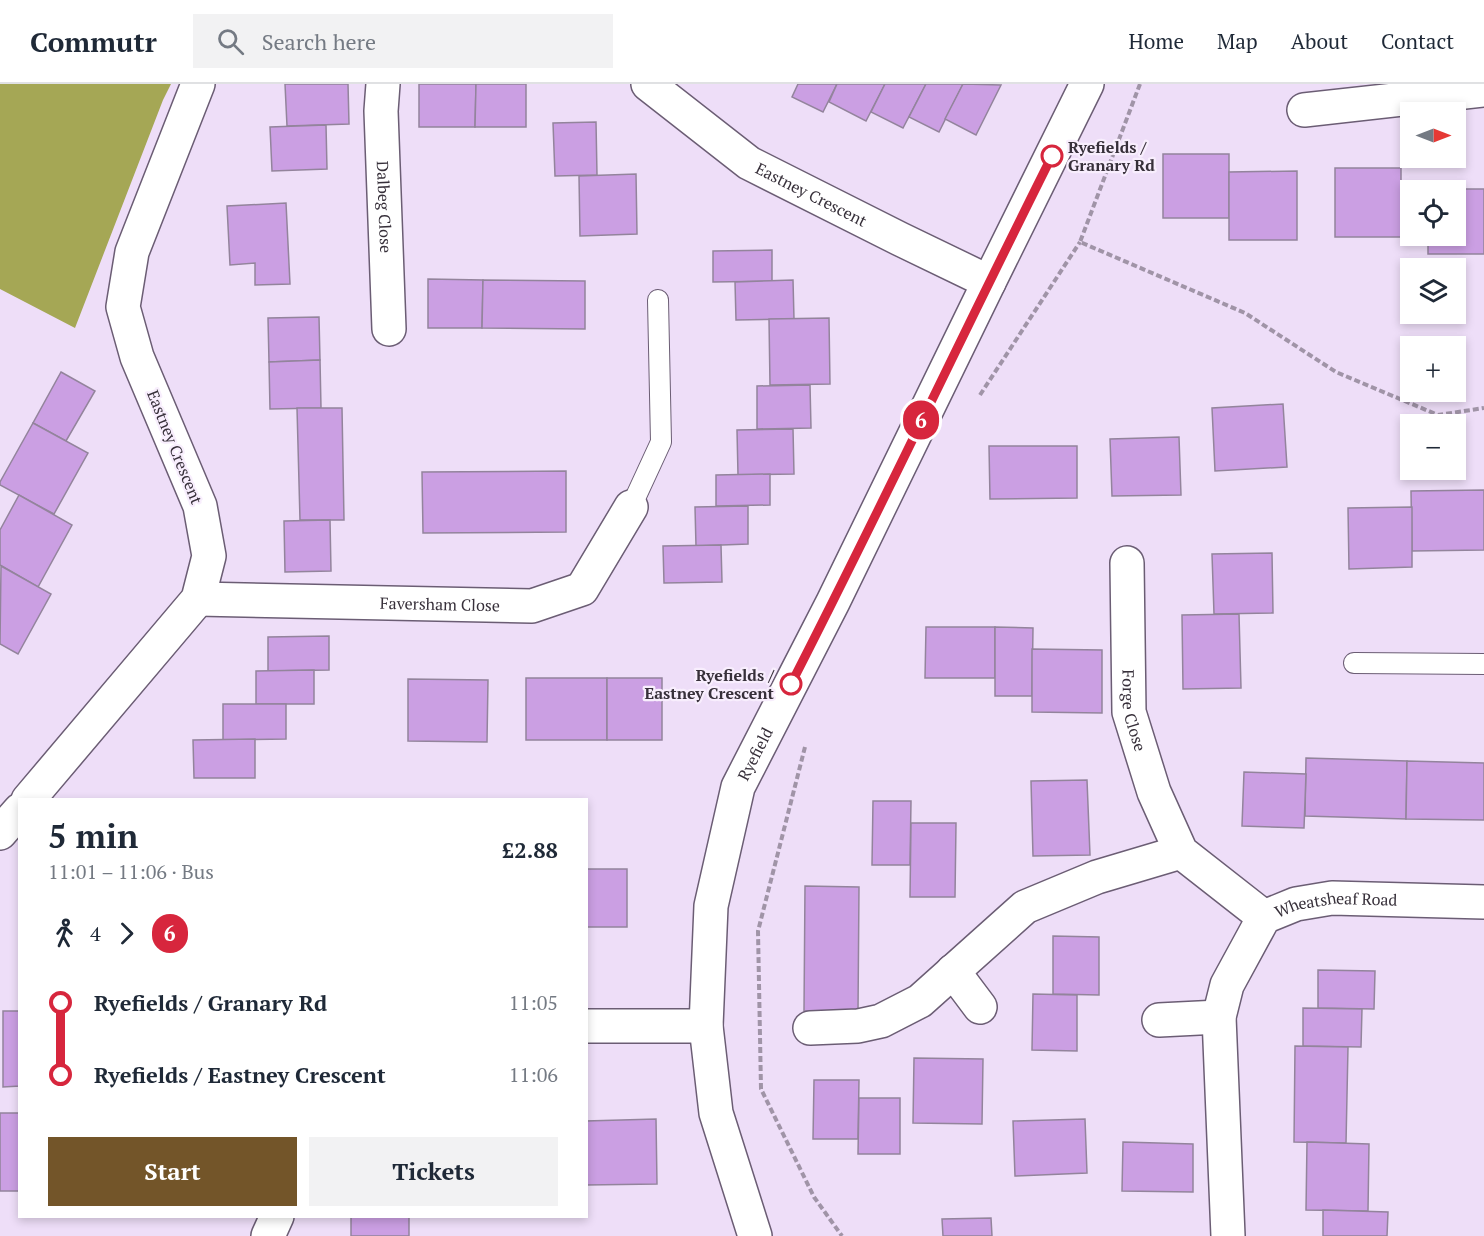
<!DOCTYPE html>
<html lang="en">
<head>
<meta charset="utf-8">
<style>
	body { margin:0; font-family:"PT Serif",serif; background:#f2f2f3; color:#1f2937; height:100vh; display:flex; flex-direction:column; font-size:22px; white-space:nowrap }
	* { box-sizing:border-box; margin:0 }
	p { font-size:20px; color:#747a83 }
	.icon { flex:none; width:33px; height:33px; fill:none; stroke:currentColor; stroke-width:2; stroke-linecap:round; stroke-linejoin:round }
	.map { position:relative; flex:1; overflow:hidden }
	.drawer { position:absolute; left:18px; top:714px; width:570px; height:420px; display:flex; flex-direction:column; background:#fff; border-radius:0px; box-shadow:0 3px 9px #0003 }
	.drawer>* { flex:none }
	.badge { padding:0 12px; border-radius:20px; font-size:21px; line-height:39px }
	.needle { width:39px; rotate:90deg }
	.tools { position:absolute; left:1400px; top:18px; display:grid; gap:12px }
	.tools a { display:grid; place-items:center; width:66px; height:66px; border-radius:0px; background:#fff; box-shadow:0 3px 9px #0003; font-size:30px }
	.map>.badge { position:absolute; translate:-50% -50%; box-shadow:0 0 0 3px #fff }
	.legs { display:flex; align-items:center; gap:9px; height:66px; padding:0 30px; font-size:20px }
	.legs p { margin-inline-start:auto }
	.overview { display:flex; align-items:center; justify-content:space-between; height:102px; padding:0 30px }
	h1 { font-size:33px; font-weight:700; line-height:45px }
	.button { display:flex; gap:12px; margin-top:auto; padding:12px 30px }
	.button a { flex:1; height:69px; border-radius:0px; background:#735529; color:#fff; font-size:24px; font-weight:700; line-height:69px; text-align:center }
	.button a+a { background:#f2f2f3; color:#1f2937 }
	ul { padding:0 30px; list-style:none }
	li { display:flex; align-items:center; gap:21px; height:72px; font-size:22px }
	li i { display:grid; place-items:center; width:9px; height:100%; margin:0 8px; background:currentColor }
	li i::after { content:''; width:15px; height:15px; margin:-8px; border:4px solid; border-radius:50%; background:#fff }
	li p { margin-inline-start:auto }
	li:first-child i { background:linear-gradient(#0000 50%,currentColor 0) }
	li:last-child i { background:linear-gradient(currentColor 50%,#0000 0) }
	header { display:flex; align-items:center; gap:36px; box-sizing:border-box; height:84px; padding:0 30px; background:#fff; border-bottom:2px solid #e0e1e3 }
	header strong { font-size:28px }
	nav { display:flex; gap:33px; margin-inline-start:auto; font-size:21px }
	.search { width:420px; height:54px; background:#f2f2f3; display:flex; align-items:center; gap:15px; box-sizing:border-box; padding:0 21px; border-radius:0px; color:#747a83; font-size:22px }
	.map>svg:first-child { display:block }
	.forest { fill:#a5a755 }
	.building { fill:#cb9fe3; stroke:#93849c; stroke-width:1.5 }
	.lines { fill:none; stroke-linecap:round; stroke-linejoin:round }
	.lane-casing { stroke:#6b5d74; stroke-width:22 }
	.street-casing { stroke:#6b5d74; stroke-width:36 }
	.path { stroke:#a094a7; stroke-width:4; stroke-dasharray:6 3; stroke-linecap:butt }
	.lane { stroke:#fff; stroke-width:20 }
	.street { stroke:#fff; stroke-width:33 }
	.line-1-casing { stroke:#fff; stroke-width:14 }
	.line-1 { stroke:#d7263d; stroke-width:9 }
	.stop-1-dot { fill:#fff; stroke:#d7263d; stroke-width:3 }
	.labels { text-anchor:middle; stroke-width:4.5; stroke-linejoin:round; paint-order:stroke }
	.stop-label { font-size:16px; font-weight:bold; fill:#37303a; stroke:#f8eefd; text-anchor:start }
	.street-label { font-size:16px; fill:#37303a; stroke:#f8eefd }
</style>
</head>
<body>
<header>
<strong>Commutr</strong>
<div class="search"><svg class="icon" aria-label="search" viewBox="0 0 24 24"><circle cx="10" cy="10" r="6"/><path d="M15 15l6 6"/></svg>Search here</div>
<nav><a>Home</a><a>Map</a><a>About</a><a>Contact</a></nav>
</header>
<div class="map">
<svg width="1484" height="1152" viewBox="0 0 1484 1152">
	<rect width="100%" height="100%" fill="#eedef8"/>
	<path class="forest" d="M0 0H171L163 16 75 244 0 205Z"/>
	<g class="building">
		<path d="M285 0H348L349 40 287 42Z"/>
		<path d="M419 0H476L475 43H419Z"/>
		<path d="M476 0H526V43H475Z"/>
		<path d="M798 0H837L823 28 792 13Z"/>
		<path d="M837 0H885L866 37 829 18Z"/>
		<path d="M885 0H926L903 44 871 28Z"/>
		<path d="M926 0H963L939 48 909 33Z"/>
		<path d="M963 0 1001 1 976 51 945 35Z"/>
		<path d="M596 38 597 91 555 92 553 39Z"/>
		<path d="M326 41 327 85 272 87 270 43Z"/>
		<rect x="1163" y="70" width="66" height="64"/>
		<rect x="1335" y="84" width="66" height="69"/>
		<path d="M1297 87V156H1229V88Z"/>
		<path d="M636 90 637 150 580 152 579 92Z"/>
		<path d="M1428 105H1484V170H1428V152H1455V106H1428Z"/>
		<path d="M286 119 290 200 255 201V179L230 181 227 122Z"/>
		<path d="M772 166V197L713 198V167Z"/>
		<path d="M428 195 483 196 482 244H428Z"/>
		<path d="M483 196 585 197V245L482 244Z"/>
		<path d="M793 196 794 235 736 236 735 198Z"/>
		<path d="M319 233 320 276 269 278 268 234Z"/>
		<path d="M829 234 830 300 770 301 769 235Z"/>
		<path d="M320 276 321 324 270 325 269 278Z"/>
		<path d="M61 288 95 307 66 357 33 339Z"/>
		<path d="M810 301 811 344 757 345V302Z"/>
		<path d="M1283 320 1287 383 1215 387 1212 324Z"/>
		<path d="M297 324H342L344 436H300Z"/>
		<path d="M33 339 88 369 54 430 0 401V398Z"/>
		<path d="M793 345 794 390 738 391 737 346Z"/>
		<path d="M1179 353 1181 411 1112 412 1110 355Z"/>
		<path d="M989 362H1077V414L990 415Z"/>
		<path d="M566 387V448L423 449 422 388Z"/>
		<path d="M770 390V421L716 422V391Z"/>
		<path d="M1484 406V466L1412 467 1411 407Z"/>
		<path d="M19 411 72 441 38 503 0 481V446Z"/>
		<path d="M748 422V460L696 462 695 423Z"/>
		<path d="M1412 423V483L1349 485 1348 424Z"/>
		<path d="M330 436 331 487 285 488 284 437Z"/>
		<path d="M721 461 722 498 664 499 663 462Z"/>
		<path d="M1272 469 1273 529 1214 530 1212 470Z"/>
		<path d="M1 482 51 510 18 570 0 560Z"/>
		<path d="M1239 530 1241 604 1183 605 1182 531Z"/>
		<path d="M926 543H995V594H925Z"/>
		<path d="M995 543 1033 544 1032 612H995Z"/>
		<path d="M329 552V586L268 587V553Z"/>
		<path d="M1032 565 1102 566V629L1032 628Z"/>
		<path d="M314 586V620H256V587Z"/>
		<rect x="526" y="594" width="81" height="62"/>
		<rect x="607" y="594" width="55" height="62"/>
		<path d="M408 595 488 596 487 658 408 657Z"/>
		<path d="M223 620H286V655L223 656Z"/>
		<path d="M255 655V694H194L193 656Z"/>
		<path d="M1306 674 1407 677 1406 735 1305 732Z"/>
		<path d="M1407 677 1484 679V736L1406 735Z"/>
		<path d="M1244 688 1306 690 1304 744 1242 742Z"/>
		<path d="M1087 696 1090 771 1033 772 1031 697Z"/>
		<path d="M873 717H911L910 781H872Z"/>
		<path d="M911 739H956L955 813H910Z"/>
		<rect x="586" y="785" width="41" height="58"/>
		<path d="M805 802 859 803 858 928 804 927Z"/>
		<path d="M1053 852 1099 853V911L1053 910Z"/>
		<path d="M1318 886 1375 887 1374 925 1318 924Z"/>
		<path d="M1033 910 1077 911V967L1032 966Z"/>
		<path d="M1303 924 1362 925 1361 963 1303 962Z"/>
		<path d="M3 927H20V1002L3 1003Z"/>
		<path d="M1295 962 1348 963 1346 1059 1294 1058Z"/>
		<path d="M914 974 983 975 982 1040 913 1039Z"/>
		<path d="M814 996H859L858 1055H813Z"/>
		<path d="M859 1014H900V1070H858Z"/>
		<rect x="0" y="1029" width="20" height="78"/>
		<path d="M656 1035 657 1100 586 1101V1037Z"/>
		<path d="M1085 1035 1087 1089 1015 1092 1013 1037Z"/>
		<path d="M1123 1058 1193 1060V1108L1122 1107Z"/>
		<path d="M1307 1058 1369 1060 1368 1127 1306 1126Z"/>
		<path d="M1323 1126 1388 1128 1387 1152H1323Z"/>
		<path d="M409 1132V1152H351V1133Z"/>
		<path d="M991 1134 992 1152H943L942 1135Z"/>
	</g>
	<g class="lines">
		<g class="lane-casing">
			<g id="lane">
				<path d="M631 423 661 358 658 216"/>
				<path d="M1354 579 1484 580"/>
			</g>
		</g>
		<g class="street-casing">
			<g id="street">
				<path id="s1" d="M383 0 381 27 389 245"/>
				<path id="s2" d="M648 0 749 79 900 155 989 198"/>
				<path d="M1304 26 1484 6"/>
				<path id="s3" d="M1127 479 1129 628 1154 708 1181 768 1264 833"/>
				<path id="s4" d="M198 515 532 522 582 505 631 423"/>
				<path d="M28 716 198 515 209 472 200 422 137 273 123 223 132 168 198 0"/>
				<path d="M0 749 20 726"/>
				<path d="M953 887 980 923"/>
				<path d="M1159 936 1219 933"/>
				<path d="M586 942H706"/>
				<path d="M810 944 858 942 881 937 920 917 1025 823 1097 793 1181 768"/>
				<path d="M268 1152 277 1132"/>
				<path id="s5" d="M755 1152 716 1029 706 942 711 822 738 703 833 518 989 198 1087 0"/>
				<path id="s6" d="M1228 1152 1219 933 1227 901 1264 833 1296 820 1332 814 1484 818"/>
			</g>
		</g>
		<g class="path">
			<path d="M1140 0 1080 158 1245 229 1336 288 1438 331 1484 324"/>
			<path d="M980 311 1080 158"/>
			<path d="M805 663 758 847 761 1005 814 1113 842 1152"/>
		</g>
		<use href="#lane" class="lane"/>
		<use href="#street" class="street"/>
	</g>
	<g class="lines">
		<g class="line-1-casing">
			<path id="line-1" d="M791 600C881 425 964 247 1052 72"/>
		</g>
		<use href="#line-1" class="line-1"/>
	</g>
	<g class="stop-1-dot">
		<circle cx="1052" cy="72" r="10"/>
		<circle cx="791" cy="600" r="10"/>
	</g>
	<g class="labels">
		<g class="stop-label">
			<text x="1068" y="69">Ryefields /<tspan x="1068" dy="18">Granary Rd</tspan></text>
			<text x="774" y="597" text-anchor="end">Ryefields /<tspan x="774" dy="18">Eastney Crescent</tspan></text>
		</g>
		<g class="street-label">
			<text dy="6" stroke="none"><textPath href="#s2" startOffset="198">Eastney Crescent</textPath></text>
			<text dy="6" stroke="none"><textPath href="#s1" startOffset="123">Dalbeg Close</textPath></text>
			<text transform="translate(175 363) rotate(68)" y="6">Eastney Crescent</text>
			<text dy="6" stroke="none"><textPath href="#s4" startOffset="242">Faversham Close</textPath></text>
			<text dy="6" stroke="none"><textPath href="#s3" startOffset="148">Forge Close</textPath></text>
			<text dy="6" stroke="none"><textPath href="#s5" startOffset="496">Ryefield</textPath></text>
			<text dy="6" stroke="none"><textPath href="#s6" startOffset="404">Wheatsheaf Road</textPath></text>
		</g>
	</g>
</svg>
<div class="tools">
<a><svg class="needle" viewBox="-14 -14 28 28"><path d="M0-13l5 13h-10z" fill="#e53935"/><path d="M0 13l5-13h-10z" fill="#747a83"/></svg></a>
<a><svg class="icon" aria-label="locate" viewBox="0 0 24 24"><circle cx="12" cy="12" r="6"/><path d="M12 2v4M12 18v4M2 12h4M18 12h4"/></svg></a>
<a><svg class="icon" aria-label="layers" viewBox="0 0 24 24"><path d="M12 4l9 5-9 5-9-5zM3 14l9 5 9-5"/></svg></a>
<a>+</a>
<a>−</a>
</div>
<b class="badge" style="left:921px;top:336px;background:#d7263d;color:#fff">6</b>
<section class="drawer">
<div class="overview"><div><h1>5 min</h1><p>11:01 – 11:06 · Bus</p></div><b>£2.88</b></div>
<div class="legs"><svg class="icon" aria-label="walk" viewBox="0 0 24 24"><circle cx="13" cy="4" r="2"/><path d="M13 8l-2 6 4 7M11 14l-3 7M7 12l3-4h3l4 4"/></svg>4<svg class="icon" aria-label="forward" viewBox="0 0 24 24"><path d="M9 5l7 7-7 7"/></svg><b class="badge" style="background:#d7263d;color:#fff">6</b></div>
<ul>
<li><i style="color:#d7263d"></i><b>Ryefields / Granary Rd</b><p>11:05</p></li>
<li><i style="color:#d7263d"></i><b>Ryefields / Eastney Crescent</b><p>11:06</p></li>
</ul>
<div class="button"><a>Start</a><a>Tickets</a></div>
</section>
</div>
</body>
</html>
